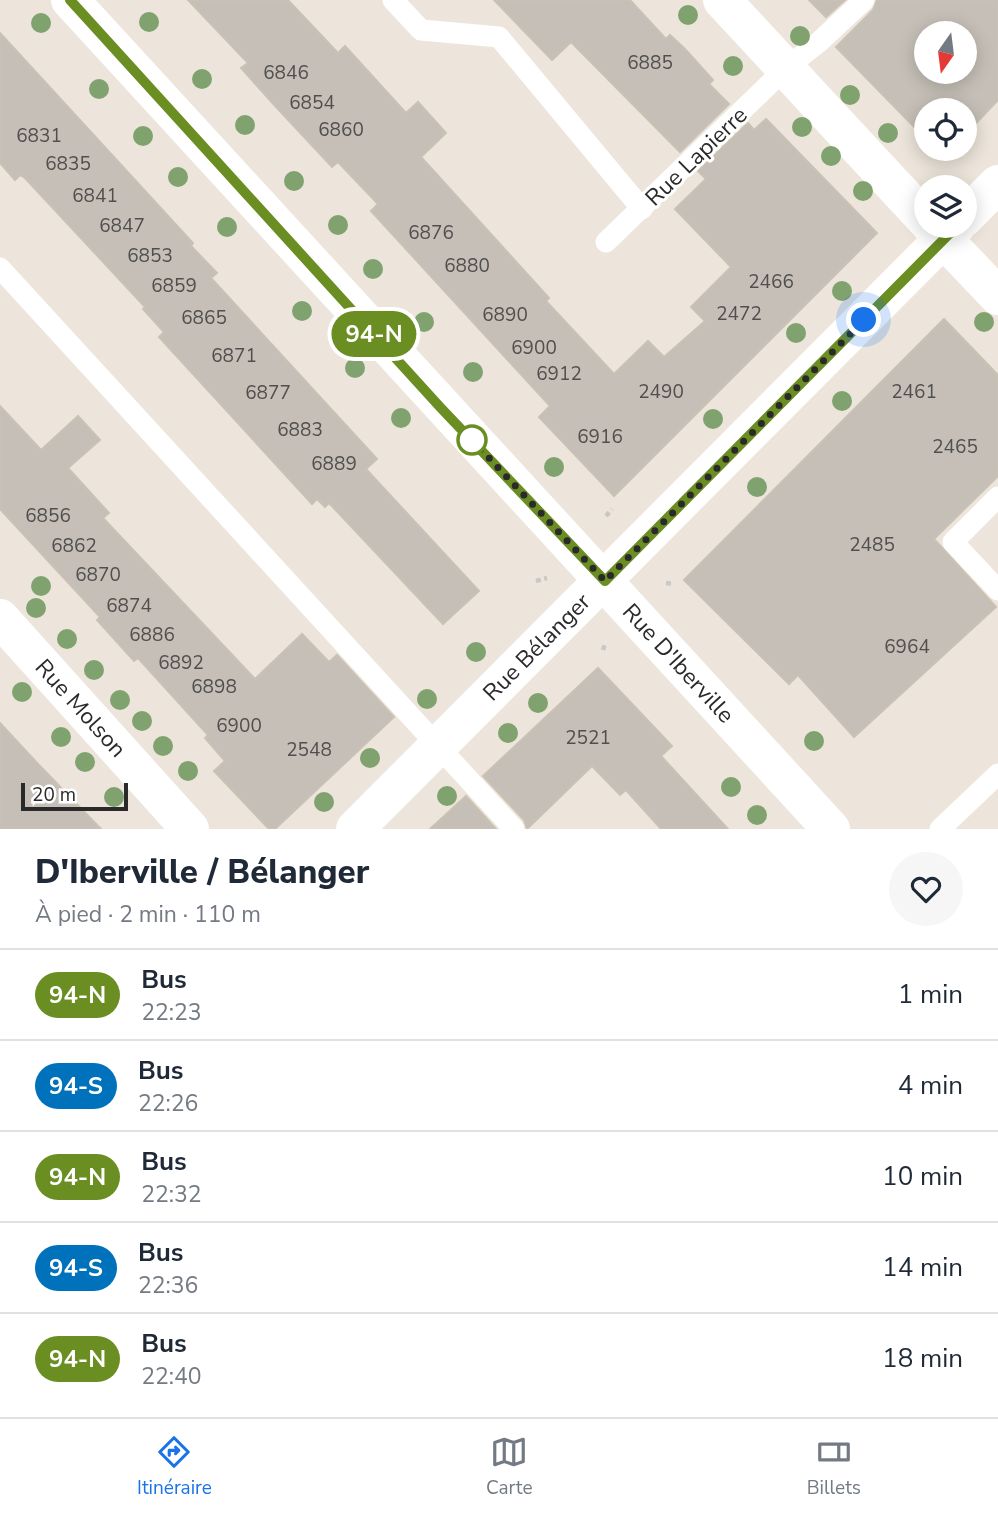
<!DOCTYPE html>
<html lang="fr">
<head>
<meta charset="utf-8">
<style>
	body { margin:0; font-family:"Nunito Sans",sans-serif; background:#f6f6f7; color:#1f2937; height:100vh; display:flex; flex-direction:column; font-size:26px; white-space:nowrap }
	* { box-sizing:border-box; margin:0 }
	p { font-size:23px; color:#747a83 }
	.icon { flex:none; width:38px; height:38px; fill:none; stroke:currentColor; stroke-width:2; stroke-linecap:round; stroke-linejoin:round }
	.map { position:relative; height:829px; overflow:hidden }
	.drawer { display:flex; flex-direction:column; background:#fff; flex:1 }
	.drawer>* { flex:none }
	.badge { padding:0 14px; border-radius:23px; font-size:24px; line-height:46px }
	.needle { width:46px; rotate:194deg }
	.buttons { position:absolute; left:914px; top:21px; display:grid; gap:14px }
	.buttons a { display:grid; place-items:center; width:63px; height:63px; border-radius:50%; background:#fff; box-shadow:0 4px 18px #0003; font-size:35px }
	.scale { position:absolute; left:21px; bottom:18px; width:107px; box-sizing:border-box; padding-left:7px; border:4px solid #2a2a2a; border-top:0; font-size:19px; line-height:24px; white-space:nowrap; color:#2a2a2a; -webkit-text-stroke:5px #fff; paint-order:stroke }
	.you { position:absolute; width:35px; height:35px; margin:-18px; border:5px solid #fff; border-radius:50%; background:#1a73e8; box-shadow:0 0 0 10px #1a73e833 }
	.map>.badge { position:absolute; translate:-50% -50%; box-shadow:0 0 0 4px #fff }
	.round { display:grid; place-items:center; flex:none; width:74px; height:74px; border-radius:37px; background:#f6f6f7 }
	.overview { display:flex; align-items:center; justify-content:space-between; height:119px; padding:0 35px }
	h1 { font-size:33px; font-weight:800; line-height:52px }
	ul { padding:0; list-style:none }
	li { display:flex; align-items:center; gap:21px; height:91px; padding:0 35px; border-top:2px solid #e0e1e3 }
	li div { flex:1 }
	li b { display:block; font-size:26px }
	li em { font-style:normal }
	li .badge { min-width:77px; font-weight:700; text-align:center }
	.tabs { display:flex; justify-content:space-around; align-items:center; height:98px; border-top:2px solid #e0e1e3; background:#fff; font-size:19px; color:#747a83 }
	.tabs a { display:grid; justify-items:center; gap:4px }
	.tabs .selected { color:#1a73e8 }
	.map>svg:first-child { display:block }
	.building { fill:#c5bfb7; stroke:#c9c2b4; stroke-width:2; fill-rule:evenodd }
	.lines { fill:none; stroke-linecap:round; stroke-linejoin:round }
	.path { stroke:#c8c8c8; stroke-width:4.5; stroke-dasharray:5 3.5; stroke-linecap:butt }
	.service { stroke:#fff; stroke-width:21 }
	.minor { stroke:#fff; stroke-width:38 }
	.tertiary { stroke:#fff; stroke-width:38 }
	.secondary { stroke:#fff; stroke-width:38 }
	.tree { fill:#80a26e }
	.line-casing { stroke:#fff; stroke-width:16 }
	.line { stroke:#6b8e23; stroke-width:10 }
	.walk { stroke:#2a2a2a; stroke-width:7; stroke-dasharray:0 12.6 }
	.stop-dot { fill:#fff; stroke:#6b8e23; stroke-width:3.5 }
	.labels { text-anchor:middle; stroke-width:6; stroke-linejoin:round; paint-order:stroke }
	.number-label { font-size:19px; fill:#514f4d }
	.street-label { font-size:23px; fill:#2a2a2a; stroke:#fff }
</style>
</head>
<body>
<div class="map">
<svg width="998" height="829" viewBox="0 0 998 829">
	<rect width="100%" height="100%" fill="#ede5db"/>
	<g class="building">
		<path d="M188 0H288L338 53 345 46 406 113 418 102 446 133 421 157 549 298 546 301 614 374 648 341 664 357 705 321 691 307 731 267 675 209 706 179 698 171 748 123 754 130 766 119 877 233 614 496 539 417 550 406 371 211 378 204 338 162 332 167 277 108 241 68 248 63Z"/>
		<path d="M494 0H630L666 39 670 35 685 49 713 80 709 84 729 104 680 152 571 42 552 60Z"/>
		<path d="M809 0H845L826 17Z"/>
		<path d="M877 0H998V100L964 136V110H926V139L836 47 873 10ZM926 33H964V72H926Z"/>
		<path d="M0 33 193 243 191 246 217 273 211 278 377 459 366 469 479 591 443 624 329 503 325 507 317 499 312 504 159 337 164 332 143 309 145 307 24 177 20 175 15 180 0 163Z"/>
		<path d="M944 319 998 375V476L934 539 996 607 854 737 798 675 789 684 684 580Z"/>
		<path d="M0 406 41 450 78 416 100 440 68 468 109 513 103 518 255 679 302 634 329 662 337 655 394 717 275 829H269L214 771 225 761 205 738 208 735 138 658 134 661 97 620 100 617 0 509Z"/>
		<path d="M598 668 672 746 661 756 728 829H661L626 790 620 795 592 766 527 829 524 820 483 776Z"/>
		<path d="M0 723 39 765 101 829H0Z"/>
		<path d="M466 796 496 829H430Z"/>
	</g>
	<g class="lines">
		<g class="path">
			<path d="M606 516 612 509"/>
			<path d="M536 581 547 578"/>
			<path d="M666 583 674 584"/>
			<path d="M603 650 605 644"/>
		</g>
		<g class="service">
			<path d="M393 0 421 30 499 37 642 209"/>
			<path d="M606 242 786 68 819 42 864 0"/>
			<path d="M0 268 514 829"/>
			<path d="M998 497 953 542 998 590"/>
			<path d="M940 829 998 774"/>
		</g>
		<g class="minor">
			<path d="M722 0 926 220"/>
			<path d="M931 226 998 296"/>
			<path id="s1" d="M0 618 190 829"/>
		</g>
		<g class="tertiary">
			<path d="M964 218 998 184"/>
			<path id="s2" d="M355 829 956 226"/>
		</g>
		<path class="secondary" id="s3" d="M70 0 831 829"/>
	</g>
	<g class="tree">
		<circle cx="688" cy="15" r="10"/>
		<circle cx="149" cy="22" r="10"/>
		<circle cx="41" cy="23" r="10"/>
		<circle cx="800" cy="36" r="10"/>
		<circle cx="733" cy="66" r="10"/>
		<circle cx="202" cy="79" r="10"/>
		<circle cx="99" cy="89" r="10"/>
		<circle cx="850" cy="95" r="10"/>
		<circle cx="245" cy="125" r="10"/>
		<circle cx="802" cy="127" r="10"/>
		<circle cx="888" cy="133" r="10"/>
		<circle cx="143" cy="136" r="10"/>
		<circle cx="831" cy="156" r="10"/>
		<circle cx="178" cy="177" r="10"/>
		<circle cx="294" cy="181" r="10"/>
		<circle cx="863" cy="191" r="10"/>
		<circle cx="338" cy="225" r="10"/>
		<circle cx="227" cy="227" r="10"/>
		<circle cx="373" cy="269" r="10"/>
		<circle cx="842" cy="291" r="10"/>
		<circle cx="302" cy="311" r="10"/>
		<circle cx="424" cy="322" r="10"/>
		<circle cx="984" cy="322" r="10"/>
		<circle cx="796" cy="333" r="10"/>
		<circle cx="355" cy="368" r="10"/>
		<circle cx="473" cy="372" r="10"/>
		<circle cx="842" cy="401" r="10"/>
		<circle cx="401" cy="418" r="10"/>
		<circle cx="713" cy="419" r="10"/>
		<circle cx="554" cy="467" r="10"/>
		<circle cx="757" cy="487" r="10"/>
		<circle cx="41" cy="586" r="10"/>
		<circle cx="36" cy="608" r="10"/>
		<circle cx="67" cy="639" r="10"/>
		<circle cx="476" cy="652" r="10"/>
		<circle cx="94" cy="670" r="10"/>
		<circle cx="22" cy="692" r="10"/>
		<circle cx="427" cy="699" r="10"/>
		<circle cx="120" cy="700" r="10"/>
		<circle cx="538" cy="703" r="10"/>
		<circle cx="142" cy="721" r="10"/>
		<circle cx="508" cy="733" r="10"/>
		<circle cx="61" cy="737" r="10"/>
		<circle cx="814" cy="741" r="10"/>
		<circle cx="163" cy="746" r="10"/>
		<circle cx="370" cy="758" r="10"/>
		<circle cx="85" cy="762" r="10"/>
		<circle cx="188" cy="771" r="10"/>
		<circle cx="731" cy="787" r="10"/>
		<circle cx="447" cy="796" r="10"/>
		<circle cx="114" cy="797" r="10"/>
		<circle cx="324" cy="802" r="10"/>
		<circle cx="757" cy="815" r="10"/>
	</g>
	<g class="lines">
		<g class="line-casing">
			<path id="line" d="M70 0 440 407 605 581 957 226"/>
		</g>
		<use href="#line" class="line"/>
		<path class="walk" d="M472 440 605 581 864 320"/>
	</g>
	<circle class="stop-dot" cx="472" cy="440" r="14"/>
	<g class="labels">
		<g class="number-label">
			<text x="650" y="69">6885</text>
			<text x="286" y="79">6846</text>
			<text x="312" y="109">6854</text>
			<text x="341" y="136">6860</text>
			<text x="39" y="142">6831</text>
			<text x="68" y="170">6835</text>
			<text x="95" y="202">6841</text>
			<text x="122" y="232">6847</text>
			<text x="431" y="239">6876</text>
			<text x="150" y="262">6853</text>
			<text x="467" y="272">6880</text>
			<text x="771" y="288">2466</text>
			<text x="174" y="292">6859</text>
			<text x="739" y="320">2472</text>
			<text x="505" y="321">6890</text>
			<text x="204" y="324">6865</text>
			<text x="534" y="354">6900</text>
			<text x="234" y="362">6871</text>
			<text x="559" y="380">6912</text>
			<text x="661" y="398">2490</text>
			<text x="914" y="398">2461</text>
			<text x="268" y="399">6877</text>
			<text x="300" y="436">6883</text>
			<text x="600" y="443">6916</text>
			<text x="955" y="453">2465</text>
			<text x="334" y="470">6889</text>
			<text x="48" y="522">6856</text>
			<text x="872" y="551">2485</text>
			<text x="74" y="552">6862</text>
			<text x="98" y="581">6870</text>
			<text x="129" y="612">6874</text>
			<text x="152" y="641">6886</text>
			<text x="907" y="653">6964</text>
			<text x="181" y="669">6892</text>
			<text x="214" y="693">6898</text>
			<text x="239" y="732">6900</text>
			<text x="588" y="744">2521</text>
			<text x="309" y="756">2548</text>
		</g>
		<g class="street-label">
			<text transform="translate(696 156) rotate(-44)" y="8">Rue Lapierre</text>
			<text dy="8" stroke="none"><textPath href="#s2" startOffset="257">Rue Bélanger</textPath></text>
			<text dy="8" stroke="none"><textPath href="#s3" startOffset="900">Rue D'Iberville</textPath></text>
			<text dy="8" stroke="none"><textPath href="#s1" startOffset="121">Rue Molson</textPath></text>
		</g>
	</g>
</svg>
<div class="buttons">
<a><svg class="needle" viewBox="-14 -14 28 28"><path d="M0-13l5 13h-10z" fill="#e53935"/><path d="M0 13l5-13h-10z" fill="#747a83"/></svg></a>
<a><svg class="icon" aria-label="locate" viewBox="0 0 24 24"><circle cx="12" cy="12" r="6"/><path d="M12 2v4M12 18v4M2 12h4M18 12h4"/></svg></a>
<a><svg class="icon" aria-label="layers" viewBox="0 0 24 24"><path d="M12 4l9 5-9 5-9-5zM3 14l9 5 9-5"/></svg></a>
</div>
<div class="scale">20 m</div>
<div class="you" style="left:864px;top:320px"></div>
<b class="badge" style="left:374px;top:334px;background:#6b8e23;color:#fff">94-N</b>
</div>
<section class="drawer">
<div class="overview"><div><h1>D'Iberville / Bélanger</h1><p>À pied · 2 min · 110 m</p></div><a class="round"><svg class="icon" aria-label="heart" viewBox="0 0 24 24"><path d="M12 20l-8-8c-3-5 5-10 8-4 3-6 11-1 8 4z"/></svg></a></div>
<ul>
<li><span class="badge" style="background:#6b8e23;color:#fff">94-N</span><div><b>Bus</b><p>22:23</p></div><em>1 min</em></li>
<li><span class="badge" style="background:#0072bc;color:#fff">94-S</span><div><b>Bus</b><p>22:26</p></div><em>4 min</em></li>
<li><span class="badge" style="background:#6b8e23;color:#fff">94-N</span><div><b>Bus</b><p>22:32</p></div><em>10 min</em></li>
<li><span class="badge" style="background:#0072bc;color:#fff">94-S</span><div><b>Bus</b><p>22:36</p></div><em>14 min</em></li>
<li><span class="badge" style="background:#6b8e23;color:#fff">94-N</span><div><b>Bus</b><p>22:40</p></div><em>18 min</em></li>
</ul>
</section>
<nav class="tabs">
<a class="selected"><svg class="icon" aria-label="directions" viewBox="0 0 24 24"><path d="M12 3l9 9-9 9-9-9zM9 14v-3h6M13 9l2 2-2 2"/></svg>Itinéraire</a>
<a><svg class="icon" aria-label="map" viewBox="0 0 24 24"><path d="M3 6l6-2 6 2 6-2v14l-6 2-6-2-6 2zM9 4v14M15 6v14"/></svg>Carte</a>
<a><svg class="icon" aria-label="tickets" viewBox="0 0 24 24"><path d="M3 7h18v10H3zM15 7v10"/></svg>Billets</a>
</nav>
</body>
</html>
